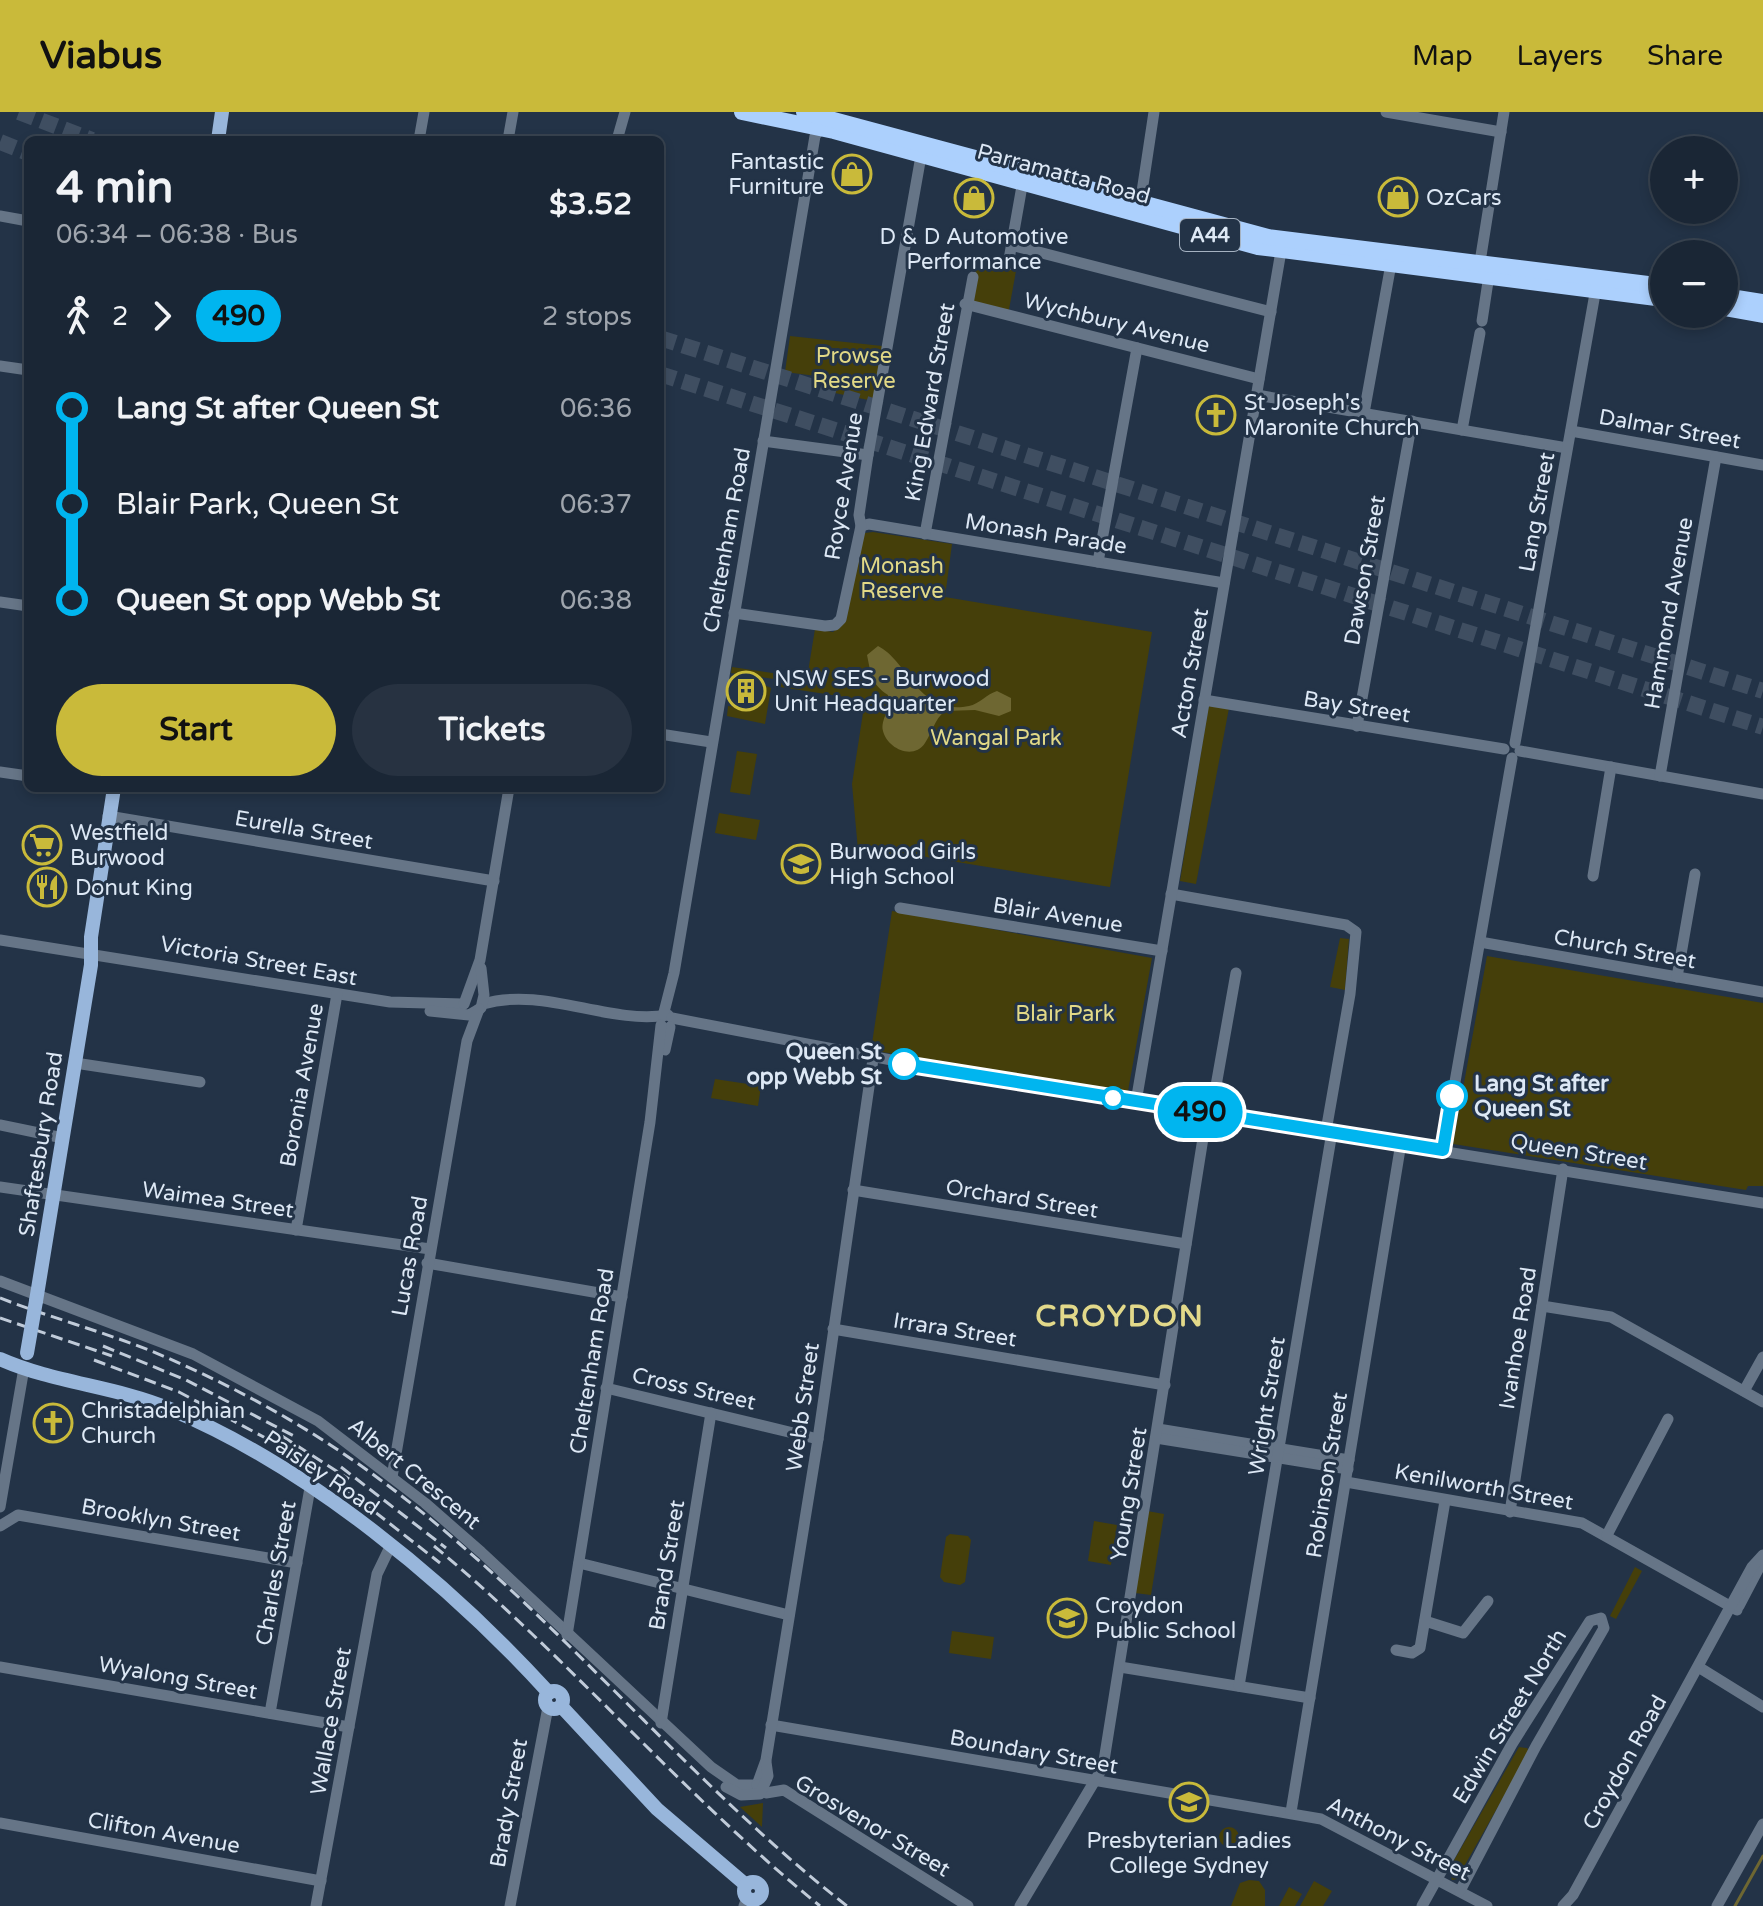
<!DOCTYPE html>
<html lang="en">
<head>
<meta charset="utf-8">
<style>
	body { margin:0; font-family:"Varela Round",sans-serif; background:#273241; color:#f1f3f6; height:100vh; display:flex; flex-direction:column; font-size:30px; white-space:nowrap }
	* { box-sizing:border-box; margin:0 }
	p { font-size:26px; color:#9fa5ad }
	.icon { flex:none; width:44px; height:44px; fill:none; stroke:currentColor; stroke-width:2; stroke-linecap:round; stroke-linejoin:round }
	.map { position:relative; flex:1; overflow:hidden }
	.panel { position:absolute; left:24px; top:24px; width:640px; height:656px; display:flex; flex-direction:column; background:#1a2635; border-radius:12px; box-shadow:0 4px 12px #0003,0 0 0 2px #384350 }
	.panel>* { flex:none }
	.badge { padding:0 16px; border-radius:26px; font-size:28px; line-height:52px }
	.controls { position:absolute; left:1650px; top:24px; display:grid; gap:16px }
	.controls a { display:grid; place-items:center; width:88px; height:88px; border-radius:50%; background:#1a2635; box-shadow:0 4px 12px #0003,0 0 0 2px #384350; font-size:40px }
	.map>.badge { position:absolute; translate:-50% -50%; box-shadow:0 0 0 4px #fff }
	.legs { display:flex; align-items:center; gap:12px; height:88px; padding:0 32px; font-size:26px }
	.legs p { margin-inline-start:auto }
	.headline { display:flex; align-items:center; justify-content:space-between; height:136px; padding:0 32px }
	h1 { font-size:44px; font-weight:700; line-height:60px }
	.cta { display:flex; gap:16px; margin-top:auto; padding:16px 32px }
	.cta a { flex:1; height:92px; border-radius:48px; background:#c9ba3a; color:#111; font-size:32px; font-weight:700; line-height:92px; text-align:center }
	.cta a+a { background:#273241; color:#f1f3f6 }
	ul { padding:0 32px; list-style:none }
	li { display:flex; align-items:center; gap:28px; height:96px; font-size:30px }
	li i { display:grid; place-items:center; width:12px; height:100%; margin:0 10px; background:currentColor }
	li i::after { content:''; width:20px; height:20px; margin:-10px; border:6px solid; border-radius:50%; background:#1a2635 }
	li p { margin-inline-start:auto }
	li:first-child i { background:linear-gradient(#0000 50%,currentColor 0) }
	li:last-child i { background:linear-gradient(currentColor 50%,#0000 0) }
	header { display:flex; align-items:center; gap:48px; box-sizing:border-box; height:112px; padding:0 40px; background:#c9ba3a; color:#111 }
	header strong { font-size:38px }
	nav { display:flex; gap:44px; margin-inline-start:auto; font-size:28px }
	.map>svg:first-child { display:block }
	.green { fill:#453f0a }
	.water { fill:#6e6732 }
	.lines { fill:none; stroke-linecap:round; stroke-linejoin:round }
	.stream { stroke:#6e6732; stroke-width:3 }
	.highway-tunnel { stroke:#3f4e61; stroke-width:16; stroke-dasharray:16 8; stroke-linecap:butt }
	.minor { stroke:#667587; stroke-width:11 }
	.major { stroke:#98b6db; stroke-width:14 }
	.highway { stroke:#acd0fd; stroke-width:16 }
	.rail { stroke:#c0cbd9; stroke-width:3; stroke-dasharray:12 6; stroke-linecap:butt }
	.major-bridge { stroke:#98b6db; stroke-width:14 }
	.line-1-casing { stroke:#fff; stroke-width:18 }
	.line-1 { stroke:#00b5ef; stroke-width:12 }
	.stop-1-dot { fill:#fff; stroke:#00b5ef; stroke-width:4 }
	.labels { text-anchor:middle; stroke-width:6; stroke-linejoin:round; paint-order:stroke }
	.shield { fill:#233347; stroke:#a5b2c1; stroke-width:2 }
	.shield-label { font-size:20px; font-weight:bold; fill:#dde8f5 }
	.poi-label { font-size:22px; fill:#dde8f5; stroke:#233347; text-anchor:start }
	.street-label { font-size:22px; fill:#dde8f5; stroke:#233347 }
	.park-label { font-size:22px; fill:#e2d986; stroke:#233347 }
	.stop-label { font-size:22px; font-weight:bold; fill:#dde8f5; stroke:#233347; text-anchor:end }
	.district-label { font-size:30px; font-weight:bold; letter-spacing:2px; fill:#e2d98a; stroke:#233347 }
</style>
</head>
<body>
<header>
<strong>Viabus</strong>
<nav><a>Map</a><a>Layers</a><a>Share</a></nav>
</header>
<div class="map">
<svg width="1763" height="1794" viewBox="0 0 1763 1794">
	<rect width="100%" height="100%" fill="#233347"/>
	<g class="green">
		<path d="M976 151 1016 159 1008 203 965 192Z"/>
		<path d="M790 224 882 234 873 289 830 280 832 266 785 260Z"/>
		<path d="M873 420 952 432 945 485 1152 520 1110 775 902 741 901 745 858 738 852 672 865 588 773 574 774 567 761 565 760 571 771 576 765 612 727 604 728 594 749 597 754 565 731 561 732 555 807 566 815 517 833 520 846 509 861 427 865 421Z"/>
		<path d="M1209 592 1229 596 1196 772 1180 769Z"/>
		<path d="M737 639 757 642 750 683 730 680Z"/>
		<path d="M719 701 760 708 756 728 715 721Z"/>
		<path d="M892 799 1152 846 1128 979 1122 982 871 938Z"/>
		<path d="M1340 826 1349 827 1345 878 1330 875Z"/>
		<path d="M1487 844 1763 891V1074H1748L1746 1078 1453 1032Z"/>
		<path d="M715 967 761 974 758 994 711 986Z"/>
		<path d="M1147 1399 1164 1402 1151 1483 1135 1481Z"/>
		<path d="M1094 1409 1117 1413 1111 1453 1088 1449Z"/>
		<path d="M950 1422 968 1424 971 1428 965 1470 960 1473 944 1470 940 1465 946 1425Z"/>
		<path d="M1635 1455 1642 1459 1616 1507 1610 1504Z"/>
		<path d="M952 1519 994 1525 991 1547 949 1541Z"/>
		<path d="M1519 1635 1527 1636 1529 1640 1457 1767 1452 1768 1449 1757Z"/>
		<path d="M763 1691 762 1714V1715L740 1695Z"/>
		<circle cx="1229" cy="1725" r="10"/>
		<path d="M1249 1768 1259 1769 1265 1778V1794H1231L1240 1771Z"/>
		<path d="M1314 1769 1332 1779 1323 1794H1300Z"/>
		<path d="M1289 1775 1302 1782 1295 1794H1279Z"/>
	</g>
	<path class="water" d="M878 534C908 549 918 604 969 594 979 592 987 582 997 579L1011 586V599L999 604 975 598 945 599C934 608 933 619 925 631 913 649 887 636 883 619 880 607 892 597 888 583 871 572 871 562 867 543Z"/>
	<g class="lines">
		<path class="stream" d="M1735 1794 1763 1744"/>
		<g class="highway-tunnel">
			<path d="M19 0 92 28"/>
			<path d="M0 30 28 41"/>
			<path d="M660 226 1763 579"/>
			<path d="M660 262 1763 615"/>
		</g>
		<g class="minor">
			<path d="M1386 0 1501 20"/>
			<path d="M419 28 424 0"/>
			<path d="M508 28 513 0"/>
			<path d="M617 28 625 0"/>
			<path d="M1140 93 1154 0"/>
			<path d="M0 104 28 109"/>
			<path d="M1011 133 1271 200"/>
			<path d="M1480 150 1504 0"/>
			<path d="M1008 153 1022 74"/>
			<path d="M965 192 1259 267"/>
			<path d="M1482 209 1489 163"/>
			<path d="M0 254 28 258"/>
			<path d="M1257 283 1567 336"/>
			<path d="M1364 301 1391 152"/>
			<path d="M1462 318 1480 221"/>
			<path d="M1571 319 1763 353"/>
			<path d="M763 329 868 343"/>
			<path d="M861 414 869 412 1224 471"/>
			<path d="M925 422 973 165"/>
			<path d="M1098 450 1137 236"/>
			<path d="M0 490 28 494"/>
			<path d="M734 501 825 514 835 513 841 507 861 414 859 403 868 343 921 44"/>
			<path d="M1204 588 1504 637"/>
			<path d="M1357 614 1412 309"/>
			<path d="M660 622 711 630"/>
			<path d="M1515 631 1596 176"/>
			<path d="M1520 639 1763 682"/>
			<path d="M0 660 28 664"/>
			<path d="M1660 664 1716 345"/>
			<path d="M108 704 494 769"/>
			<path d="M1593 764 1611 655"/>
			<path d="M1171 782 1346 813 1356 820 1350 882 1326 1019"/>
			<path d="M900 796 1162 839"/>
			<path d="M0 828 390 890 463 892"/>
			<path d="M1480 830 1763 880"/>
			<path d="M1677 865 1695 762"/>
			<path d="M464 892 480 848 509 676"/>
			<path d="M483 892C544 874 608 913 668 903"/>
			<path d="M430 899 469 903 481 896 484 883 481 856"/>
			<path d="M663 904 674 861 815 24 825 11"/>
			<path d="M672 906 975 964 1763 1091"/>
			<path d="M665 938 670 915"/>
			<path d="M75 951 200 970"/>
			<path d="M1136 990 1281 139"/>
			<path d="M1211 1002 1236 861"/>
			<path d="M0 1013 63 1026"/>
			<path d="M1443 1038 1512 646"/>
			<path d="M0 1075 430 1137"/>
			<path d="M853 1078 1186 1132"/>
			<path d="M296 1118 337 882"/>
			<path d="M427 1151 622 1185"/>
			<path d="M0 1169 193 1242 318 1309 425 1391 481 1440 711 1655 737 1673H757"/>
			<path d="M1542 1194 1611 1205 1763 1290"/>
			<path d="M833 1217 1165 1273"/>
			<path d="M606 1276 818 1327"/>
			<path d="M1744 1279 1763 1245"/>
			<path d="M1158 1317 1349 1348"/>
			<path d="M1156 1326 1348 1357"/>
			<path d="M392 1365 467 929 479 897"/>
			<path d="M1346 1370 1582 1411 1737 1498"/>
			<path d="M0 1395 24 1256"/>
			<path d="M1510 1400 1563 1057"/>
			<path d="M0 1414 18 1403 297 1451"/>
			<path d="M1607 1423 1668 1307"/>
			<path d="M579 1451 789 1503"/>
			<path d="M1739 1494 1761 1452"/>
			<path d="M1425 1509 1463 1521 1488 1489"/>
			<path d="M567 1523 650 1010 661 913"/>
			<path d="M1396 1538 1412 1541 1420 1536 1445 1389"/>
			<path d="M0 1555 349 1615"/>
			<path d="M1120 1555 1310 1586"/>
			<path d="M1700 1556 1763 1595"/>
			<path d="M1239 1574 1332 1020"/>
			<path d="M270 1601 310 1376"/>
			<path d="M661 1611 711 1301"/>
			<path d="M771 1613 1321 1707 1487 1794"/>
			<path d="M757 1673 766 1648 818 1327 873 947"/>
			<path d="M757 1673 766 1681 784 1678 968 1794"/>
			<path d="M726 1675 741 1683 760 1682 768 1664 766 1650"/>
			<path d="M1291 1700 1401 1031"/>
			<path d="M0 1711 321 1769"/>
			<path d="M316 1794 377 1462 391 1433"/>
			<path d="M510 1794 548 1595"/>
			<path d="M744 1794 747 1786"/>
			<path d="M1020 1794 1103 1655 1207 1001"/>
			<path d="M1422 1794 1512 1632 1590 1509 1601 1506 1604 1516 1536 1634 1460 1779"/>
			<path d="M1563 1794 1573 1783 1752 1455 1763 1443"/>
			<path d="M1717 1794 1763 1712"/>
		</g>
		<g class="major">
			<path d="M218 28 222 0"/>
			<path d="M36 1189 91 853V825L114 676"/>
			<path d="M0 1247C54 1271 115 1274 170 1297 307 1354 449 1471 549 1581"/>
			<circle cx="554" cy="1588" r="9"/>
			<path d="M561 1594 657 1697 746 1773"/>
			<circle cx="753" cy="1779" r="9"/>
		</g>
		<g class="highway">
			<path d="M742 0 834 19 1258 135 1664 187"/>
			<path d="M804 0 1268 125 1664 174"/>
			<path d="M1724 184 1763 190"/>
			<path d="M1724 196 1763 203"/>
		</g>
		<g class="rail">
			<path d="M0 1186C49 1205 100 1219 149 1238 221 1268 293 1306 357 1351 538 1478 673 1658 847 1794"/>
			<path d="M0 1206 112 1244"/>
			<path d="M103 1234 186 1268 294 1324"/>
			<path d="M94 1248 179 1280 290 1339"/>
			<path d="M282 1324 349 1367"/>
			<path d="M341 1355 446 1436"/>
			<path d="M333 1367 440 1451"/>
			<path d="M434 1434C569 1546 683 1683 820 1794"/>
		</g>
		<path class="major-bridge" d="M27 1241 36 1189"/>
	</g>
	<g class="lines">
		<g class="line-1-casing">
			<path id="line-1" d="M904 952 1443 1038 1452 984"/>
		</g>
		<use href="#line-1" class="line-1"/>
	</g>
	<defs>
		<g id="shop-ring" transform="scale(2)"><circle r="9.5" fill="#233347" stroke="#c9ba3a" stroke-width="1.5"/><path d="M-5-2.5h2.3a2.7 3.5 0 0 1 5.4 0H5L5.5 6h-11ZM-1.5-2.5h3a1.5 2.3 0 0 0-3 0Z" fill="#c9ba3a"/></g>
		<g id="church-ring" transform="scale(2)"><circle r="9.5" fill="#233347" stroke="#c9ba3a" stroke-width="1.5"/><path d="M-1.2-6h2.4v3.5h3.3v2.4h-3.3V6h-2.4V-.1h-3.3v-2.4h3.3Z" fill="#c9ba3a"/></g>
		<g id="building-ring" transform="scale(2)"><circle r="9.5" fill="#233347" stroke="#c9ba3a" stroke-width="1.5"/><path d="M-4-6H4V6H1V3H-1V6H-4ZM-2.5-4.3h1.7v1.8h-1.7ZM.8-4.3h1.7v1.8H.8ZM-2.5-1h1.7V.8h-1.7ZM.8-1h1.7V.8H.8Z" fill="#c9ba3a"/></g>
		<g id="supermarket-ring" transform="scale(2)"><circle r="9.5" fill="#233347" stroke="#c9ba3a" stroke-width="1.5"/><path d="M-6-5.5h2.5l.6 2H6L4.5 2H-2.5L-4.4-4H-6ZM-1.5 3.2a1.3 1.3 0 1 0 .1 0ZM3 3.2a1.3 1.3 0 1 0 .1 0Z" fill="#c9ba3a"/></g>
		<g id="school-ring" transform="scale(2)"><circle r="9.5" fill="#233347" stroke="#c9ba3a" stroke-width="1.5"/><path d="M0-5L7-2L0 1L-7-2ZM-4 1L0 2.5L4 1V4Q0 6-4 4Z" fill="#c9ba3a"/></g>
		<g id="restaurant-ring" transform="scale(2)"><circle r="9.5" fill="#233347" stroke="#c9ba3a" stroke-width="1.5"/><path d="M-5-6h1v4h1v-4h1v4h1v-4h1v5L-1.5 .5V6h-2V.5L-5-1ZM5-6V6H3V1.5H1.5Q1.5-4 5-6Z" fill="#c9ba3a"/></g>
	</defs>
	<g fill-rule="evenodd">
		<use href="#shop-ring" x="852" y="62"/>
		<use href="#shop-ring" x="1398" y="85"/>
		<use href="#shop-ring" x="974" y="86"/>
		<use href="#church-ring" x="1216" y="303"/>
		<use href="#building-ring" x="746" y="579"/>
		<use href="#supermarket-ring" x="42" y="733"/>
		<use href="#school-ring" x="801" y="752"/>
		<use href="#restaurant-ring" x="47" y="775"/>
		<use href="#church-ring" x="53" y="1311"/>
		<use href="#school-ring" x="1067" y="1506"/>
		<use href="#school-ring" x="1189" y="1690"/>
	</g>
	<g class="stop-1-dot">
		<circle cx="904" cy="952" r="14"/>
		<circle cx="1452" cy="984" r="14"/>
		<circle cx="1113" cy="986" r="10"/>
	</g>
	<g class="labels">
		<rect class="shield" x="1180" y="107" width="60" height="32" rx="6"/>
		<g class="shield-label">
			<text x="1210" y="130">A44</text>
		</g>
		<g class="poi-label">
			<text x="824" y="57" text-anchor="end">Fantastic<tspan x="824" dy="25">Furniture</tspan></text>
			<text x="1426" y="93">OzCars</text>
			<text x="974" y="132" text-anchor="middle">D &amp; D Automotive<tspan x="974" dy="25">Performance</tspan></text>
			<text x="1244" y="298">St Joseph's<tspan x="1244" dy="25">Maronite Church</tspan></text>
			<text x="774" y="574">NSW SES - Burwood<tspan x="774" dy="25">Unit Headquarter</tspan></text>
			<text x="70" y="728">Westfield<tspan x="70" dy="25">Burwood</tspan></text>
			<text x="829" y="747">Burwood Girls<tspan x="829" dy="25">High School</tspan></text>
			<text x="75" y="783">Donut King</text>
			<text x="81" y="1306">Christadelphian<tspan x="81" dy="25">Church</tspan></text>
			<text x="1095" y="1501">Croydon<tspan x="1095" dy="25">Public School</tspan></text>
			<text x="1189" y="1736" text-anchor="middle">Presbyterian Ladies<tspan x="1189" dy="25">College Sydney</tspan></text>
		</g>
		<g class="street-label">
			<text transform="translate(1064 61) rotate(15)" y="8">Parramatta Road</text>
			<text transform="translate(1117 210) rotate(14)" y="8">Wychbury Avenue</text>
			<text transform="translate(929 290) rotate(-80)" y="8">King Edward Street</text>
			<text transform="translate(1670 316) rotate(10)" y="8">Dalmar Street</text>
			<text transform="translate(843 374) rotate(-81)" y="8">Royce Avenue</text>
			<text transform="translate(1536 400) rotate(-80)" y="8">Lang Street</text>
			<text transform="translate(1046 421) rotate(9)" y="8">Monash Parade</text>
			<text transform="translate(726 428) rotate(-80)" y="8">Cheltenham Road</text>
			<text transform="translate(1364 458) rotate(-80)" y="8">Dawson Street</text>
			<text transform="translate(1668 501) rotate(-80)" y="8">Hammond Avenue</text>
			<text transform="translate(1189 561) rotate(-80)" y="8">Acton Street</text>
			<text transform="translate(1357 594) rotate(9)" y="8">Bay Street</text>
			<text transform="translate(304 717) rotate(10)" y="8">Eurella Street</text>
			<text transform="translate(1058 802) rotate(9)" y="8">Blair Avenue</text>
			<text transform="translate(1625 836) rotate(10)" y="8">Church Street</text>
			<text transform="translate(259 848) rotate(10)" y="8">Victoria Street East</text>
			<text transform="translate(301 973) rotate(-80)" y="8">Boronia Avenue</text>
			<text transform="translate(40 1032) rotate(-81)" y="8">Shaftesbury Road</text>
			<text transform="translate(1579 1039) rotate(9)" y="8">Queen Street</text>
			<text transform="translate(1022 1086) rotate(9)" y="8">Orchard Street</text>
			<text transform="translate(218 1087) rotate(8)" y="8">Waimea Street</text>
			<text transform="translate(409 1144) rotate(-80)" y="8">Lucas Road</text>
			<text transform="translate(955 1217) rotate(9)" y="8">Irrara Street</text>
			<text transform="translate(1517 1226) rotate(-81)" y="8">Ivanhoe Road</text>
			<text transform="translate(591 1249) rotate(-81)" y="8">Cheltenham Road</text>
			<text transform="translate(694 1276) rotate(13)" y="8">Cross Street</text>
			<text transform="translate(1266 1294) rotate(-81)" y="8">Wright Street</text>
			<text transform="translate(802 1295) rotate(-82)" y="8">Webb Street</text>
			<text transform="translate(322 1360) rotate(34)" y="8">Paisley Road</text>
			<text transform="translate(415 1361) rotate(39)" y="8">Albert Crescent</text>
			<text transform="translate(1326 1363) rotate(-81)" y="8">Robinson Street</text>
			<text transform="translate(1484 1374) rotate(10)" y="8">Kenilworth Street</text>
			<text transform="translate(1128 1382) rotate(-81)" y="8">Young Street</text>
			<text transform="translate(161 1407) rotate(10)" y="8">Brooklyn Street</text>
			<text transform="translate(666 1453) rotate(-81)" y="8">Brand Street</text>
			<text transform="translate(275 1461) rotate(-80)" y="8">Charles Street</text>
			<text transform="translate(178 1565) rotate(10)" y="8">Wyalong Street</text>
			<text transform="translate(1509 1604) rotate(-59)" y="8">Edwin Street North</text>
			<text transform="translate(330 1609) rotate(-80)" y="8">Wallace Street</text>
			<text transform="translate(1034 1639) rotate(10)" y="8">Boundary Street</text>
			<text transform="translate(1624 1650) rotate(-61)" y="8">Croydon Road</text>
			<text transform="translate(508 1691) rotate(-80)" y="8">Brady Street</text>
			<text transform="translate(873 1713) rotate(31)" y="8">Grosvenor Street</text>
			<text transform="translate(164 1720) rotate(10)" y="8">Clifton Avenue</text>
			<text transform="translate(1399 1726) rotate(27)" y="8">Anthony Street</text>
		</g>
		<g class="park-label">
			<text x="854" y="251">Prowse<tspan x="854" dy="25">Reserve</tspan></text>
			<text x="902" y="461">Monash<tspan x="902" dy="25">Reserve</tspan></text>
			<text x="996" y="633">Wangal Park</text>
			<text x="1065" y="909">Blair Park</text>
		</g>
		<g class="stop-label">
			<text x="882" y="947">Queen St<tspan x="882" dy="25">opp Webb St</tspan></text>
			<text x="1474" y="979" text-anchor="start">Lang St after<tspan x="1474" dy="25">Queen St</tspan></text>
		</g>
		<g class="district-label">
			<text x="1120" y="1214">CROYDON</text>
		</g>
	</g>
</svg>
<div class="controls">
<a>+</a>
<a>−</a>
</div>
<b class="badge" style="left:1200px;top:1000px;background:#00b5ef;color:#111">490</b>
<section class="panel">
<div class="headline"><div><h1>4 min</h1><p>06:34 – 06:38 · Bus</p></div><b>$3.52</b></div>
<div class="legs"><svg class="icon" aria-label="walk" viewBox="0 0 24 24"><circle cx="13" cy="4" r="2"/><path d="M13 8l-2 6 4 7M11 14l-3 7M7 12l3-4h3l4 4"/></svg>2<svg class="icon" aria-label="forward" viewBox="0 0 24 24"><path d="M9 5l7 7-7 7"/></svg><b class="badge" style="background:#00b5ef;color:#111">490</b><p>2 stops</p></div>
<ul>
<li><i style="color:#00b5ef"></i><b>Lang St after Queen St</b><p>06:36</p></li>
<li><i style="color:#00b5ef"></i><span>Blair Park, Queen St</span><p>06:37</p></li>
<li><i style="color:#00b5ef"></i><b>Queen St opp Webb St</b><p>06:38</p></li>
</ul>
<div class="cta"><a>Start</a><a>Tickets</a></div>
</section>
</div>
</body>
</html>
